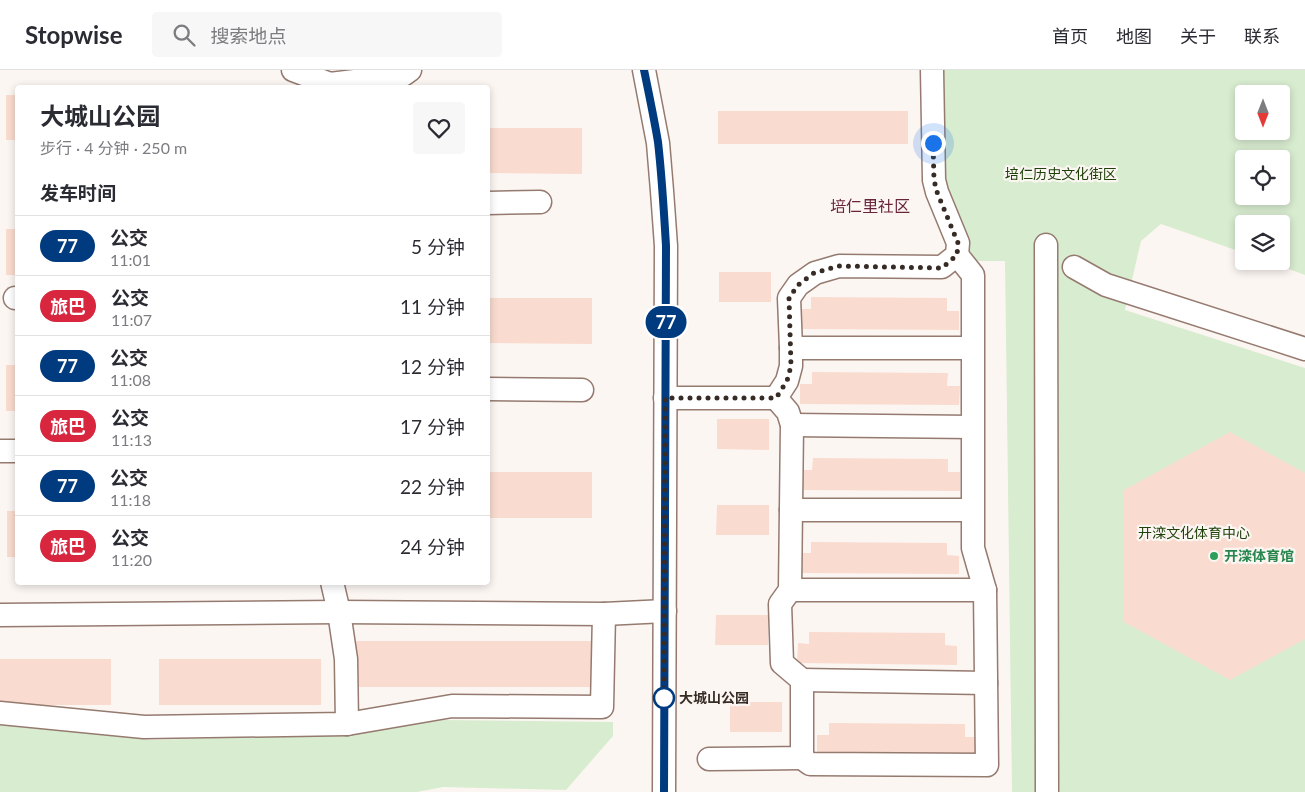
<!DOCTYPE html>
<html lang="zh">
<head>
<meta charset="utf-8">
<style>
	body { margin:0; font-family:Lato,"Noto Sans SC",sans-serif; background:#f7f7f7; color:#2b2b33; height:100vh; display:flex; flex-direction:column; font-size:19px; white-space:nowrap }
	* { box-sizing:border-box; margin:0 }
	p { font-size:16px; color:#7c7c81 }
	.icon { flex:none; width:28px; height:28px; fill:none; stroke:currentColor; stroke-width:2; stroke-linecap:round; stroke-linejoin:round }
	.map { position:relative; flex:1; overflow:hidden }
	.details { position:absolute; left:15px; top:15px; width:475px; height:500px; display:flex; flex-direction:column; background:#fff; border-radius:5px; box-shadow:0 2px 8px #0003 }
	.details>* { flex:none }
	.badge { padding:0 10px; border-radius:16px; font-size:18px; line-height:32px }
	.needle { width:32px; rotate:180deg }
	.controls { position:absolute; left:1235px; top:15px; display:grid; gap:10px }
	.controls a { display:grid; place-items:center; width:55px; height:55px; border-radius:5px; background:#fff; box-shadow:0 2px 8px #0003; font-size:25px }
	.you { position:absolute; width:25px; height:25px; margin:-12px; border:4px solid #fff; border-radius:50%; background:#1a73e8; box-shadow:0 0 0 8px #1a73e833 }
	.map>.badge { position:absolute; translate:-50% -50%; box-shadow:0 0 0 2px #fff }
	h2 { padding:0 25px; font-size:19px; line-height:45px }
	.round { display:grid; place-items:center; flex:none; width:52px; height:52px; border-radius:5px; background:#f7f7f7 }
	.head { display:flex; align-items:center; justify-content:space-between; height:85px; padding:0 25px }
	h1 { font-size:24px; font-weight:700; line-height:38px }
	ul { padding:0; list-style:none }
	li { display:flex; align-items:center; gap:15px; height:60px; padding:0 25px; border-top:1px solid #e1e1e2 }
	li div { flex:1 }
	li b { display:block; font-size:19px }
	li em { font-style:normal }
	li .badge { min-width:55px; font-weight:700; text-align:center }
	header { display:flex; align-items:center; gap:30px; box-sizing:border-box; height:70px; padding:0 25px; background:#fff; border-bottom:1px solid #e1e1e2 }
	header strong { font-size:24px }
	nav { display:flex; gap:28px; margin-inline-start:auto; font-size:18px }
	.search { width:350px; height:45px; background:#f7f7f7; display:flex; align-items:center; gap:12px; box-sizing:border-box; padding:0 18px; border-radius:5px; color:#7c7c81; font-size:19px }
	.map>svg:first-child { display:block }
	.green { fill:#d8ecd0; fill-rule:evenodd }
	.building { fill:#fadbcf }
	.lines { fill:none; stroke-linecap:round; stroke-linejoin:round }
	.minor-casing { stroke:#957a6f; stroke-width:25 }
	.minor { stroke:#fff; stroke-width:22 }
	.line-casing { stroke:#fff; stroke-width:11 }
	.line { stroke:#003b80; stroke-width:8 }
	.walk { stroke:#372b26; stroke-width:5; stroke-dasharray:0 9 }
	.leisure-dot { fill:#2e9e5b; stroke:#fcf6f3; stroke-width:2 }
	.stop-dot { fill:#fff; stroke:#003b80; stroke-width:2.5 }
	.labels { text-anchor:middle; stroke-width:4.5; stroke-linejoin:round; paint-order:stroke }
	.park-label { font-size:14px; fill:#1e410a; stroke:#fcf6f3 }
	.leisure-label { font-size:14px; font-weight:bold; fill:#27864d; stroke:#fcf6f3; text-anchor:start }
	.stop-label { font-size:14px; font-weight:bold; fill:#372b26; stroke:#fcf6f3; text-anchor:start }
	.quarter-label { font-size:16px; fill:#68243b; stroke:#fcf6f3 }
</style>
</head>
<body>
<header>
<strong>Stopwise</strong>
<div class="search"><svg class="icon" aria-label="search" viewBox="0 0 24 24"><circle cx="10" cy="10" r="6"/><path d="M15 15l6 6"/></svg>搜索地点</div>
<nav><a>首页</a><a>地图</a><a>关于</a><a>联系</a></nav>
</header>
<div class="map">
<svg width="1305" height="722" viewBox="0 0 1305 722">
	<rect width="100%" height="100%" fill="#fcf6f3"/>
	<g class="green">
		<path d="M938 0H1305V205L1267 191H1281V154H1244V183L1161 154 1141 171 1125 240 1305 298V722H1012L1005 191H973L942 120ZM1244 24H1281V61H1244ZM1244 89H1281V126H1244Z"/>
		<path d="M443 650 613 652V666L566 720 443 717 417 722H0V655L153 670 345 664Z"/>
	</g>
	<g class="building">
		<rect x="6" y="25" width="12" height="45"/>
		<rect x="718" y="41" width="190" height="33"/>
		<path d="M488 58H582V104L488 103Z"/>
		<rect x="6" y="159" width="12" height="46"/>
		<rect x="719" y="202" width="52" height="30"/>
		<path d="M811 227 947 228V241H959V260L799 259V239H811Z"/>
		<path d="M488 228H592V274L488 273Z"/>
		<rect x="6" y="295" width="12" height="46"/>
		<path d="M812 302 948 303 947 316H960L959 335 800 334V314H812Z"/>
		<path d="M717 349H769V380L717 379Z"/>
		<path d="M1230 362 1305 403V569L1230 610 1124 552V420Z"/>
		<path d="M813 388 948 389V402H960V421L800 420V400H812Z"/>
		<rect x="488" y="402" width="104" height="46"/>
		<path d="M717 435H769V465H716Z"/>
		<rect x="7" y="441" width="11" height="46"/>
		<path d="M811 472 947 473V485L959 486V504L799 503V483H811Z"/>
		<path d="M716 545H768V575H715Z"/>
		<path d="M809 562 945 563V575L957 576V595L797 593 798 573 809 574Z"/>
		<rect x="354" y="571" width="237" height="46"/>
		<rect x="0" y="589" width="111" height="46"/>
		<rect x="159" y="589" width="162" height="46"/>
		<rect x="730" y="632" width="52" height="30"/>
		<path d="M829 653 965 654V667H976V686L817 684V665H829Z"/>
	</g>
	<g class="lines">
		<g class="minor-casing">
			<g id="minor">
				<path d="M293 0 330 14"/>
				<path d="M644 0 658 73 662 121 666 176 664 722"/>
				<path d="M330 18V14L403 5 410 0"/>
				<path d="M488 133 540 132"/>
				<path d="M1046 175 1047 722"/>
				<path d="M1074 197 1106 215 1305 279"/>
				<path d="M15 228H18"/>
				<path d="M791 278H972"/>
				<path d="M488 319 582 320"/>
				<path d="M665 328H776"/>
				<path d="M792 355 972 357"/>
				<path d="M0 381H18"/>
				<path d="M791 440H972"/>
				<path d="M332 512 339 542 346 589 347 654"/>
				<path d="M790 520H985"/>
				<path d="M0 545 339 542 604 544 665 541"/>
				<path d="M802 610 986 613"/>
				<path d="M0 643 144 657 347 654 452 636 602 637 604 544"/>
				<path d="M802 688 810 694 987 695 985 520 973 478V205L957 185"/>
				<path d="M709 689 802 688V610L782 593 780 534 790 520 792 355 788 342 776 328 787 311 791 296V278L789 228 798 215 815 203 839 196 942 197 957 185 958 173 937 122 934 110 932 0"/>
			</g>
		</g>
		<use href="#minor" class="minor"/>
	</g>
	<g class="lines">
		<g class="line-casing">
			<path id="line" d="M644 0C649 24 654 48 658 72 662 107 664 142 666 176L664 722"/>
		</g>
		<use href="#line" class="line"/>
		<path class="walk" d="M664 628V632L665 328H776L787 311 791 296 789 228 798 215 814 203 839 196 942 198 957 185 958 173 937 122 934 110 933 73"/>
	</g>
	<circle class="leisure-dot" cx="1214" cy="486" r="5"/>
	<circle class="stop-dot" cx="664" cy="628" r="10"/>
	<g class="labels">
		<g class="park-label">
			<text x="1061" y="109">培仁历史文化街区</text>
			<text x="1194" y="468">开滦文化体育中心</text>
		</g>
		<g class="leisure-label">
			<text x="1224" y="491">开滦体育馆</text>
		</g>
		<g class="stop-label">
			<text x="679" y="633">大城山公园</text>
		</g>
		<g class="quarter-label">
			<text x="870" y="142">培仁里社区</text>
		</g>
	</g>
</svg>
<div class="controls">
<a><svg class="needle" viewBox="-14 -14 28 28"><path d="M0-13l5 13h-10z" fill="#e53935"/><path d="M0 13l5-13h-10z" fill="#7c7c81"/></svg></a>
<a><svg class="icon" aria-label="locate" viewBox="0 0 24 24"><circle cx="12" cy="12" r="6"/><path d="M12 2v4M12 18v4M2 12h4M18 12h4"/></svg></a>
<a><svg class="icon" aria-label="layers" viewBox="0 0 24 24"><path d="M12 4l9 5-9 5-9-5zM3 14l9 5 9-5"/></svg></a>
</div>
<div class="you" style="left:933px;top:73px"></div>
<b class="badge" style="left:666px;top:252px;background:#003b80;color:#fff">77</b>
<section class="details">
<div class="head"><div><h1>大城山公园</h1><p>步行 · 4 分钟 · 250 m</p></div><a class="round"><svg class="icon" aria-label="heart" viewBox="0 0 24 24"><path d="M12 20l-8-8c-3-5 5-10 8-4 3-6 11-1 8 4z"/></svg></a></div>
<h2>发车时间</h2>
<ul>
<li><span class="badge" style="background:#003b80;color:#fff">77</span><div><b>公交</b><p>11:01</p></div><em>5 分钟</em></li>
<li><span class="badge" style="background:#d7263d;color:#fff">旅巴</span><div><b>公交</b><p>11:07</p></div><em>11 分钟</em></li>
<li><span class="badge" style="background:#003b80;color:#fff">77</span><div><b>公交</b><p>11:08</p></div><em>12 分钟</em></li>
<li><span class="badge" style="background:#d7263d;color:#fff">旅巴</span><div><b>公交</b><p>11:13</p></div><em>17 分钟</em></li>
<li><span class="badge" style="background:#003b80;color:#fff">77</span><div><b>公交</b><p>11:18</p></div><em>22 分钟</em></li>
<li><span class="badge" style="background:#d7263d;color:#fff">旅巴</span><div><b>公交</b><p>11:20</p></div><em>24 分钟</em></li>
</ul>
</section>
</div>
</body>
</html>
